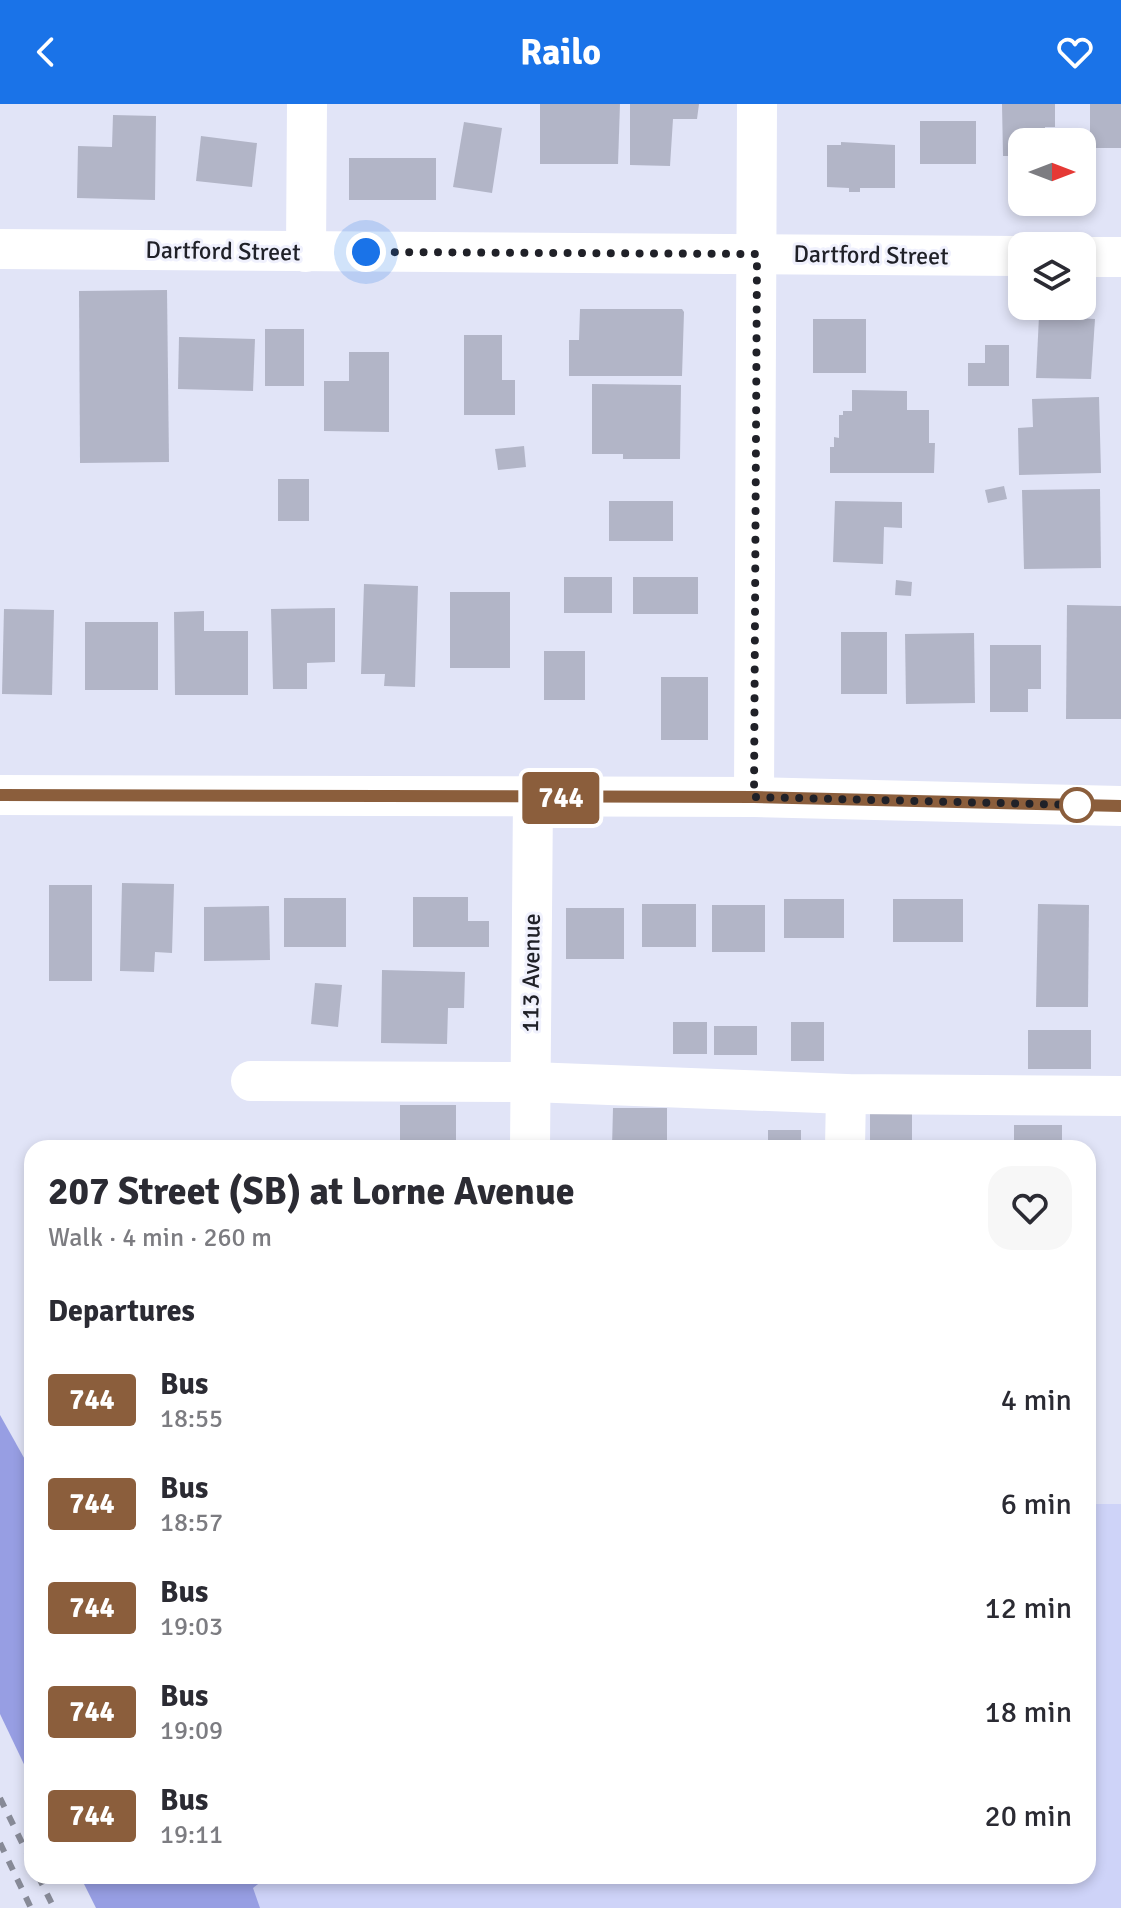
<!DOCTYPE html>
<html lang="en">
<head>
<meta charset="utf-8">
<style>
	body { margin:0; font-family:Signika,sans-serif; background:#f7f7f7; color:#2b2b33; height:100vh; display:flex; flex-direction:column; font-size:30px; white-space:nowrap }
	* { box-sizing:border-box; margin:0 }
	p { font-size:26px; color:#7c7c81 }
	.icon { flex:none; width:44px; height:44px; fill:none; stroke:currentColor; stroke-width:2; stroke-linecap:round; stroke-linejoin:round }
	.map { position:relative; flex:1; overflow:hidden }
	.sheet { position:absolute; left:24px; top:1036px; width:1072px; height:744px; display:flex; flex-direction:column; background:#fff; border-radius:24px; box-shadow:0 4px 12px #0003 }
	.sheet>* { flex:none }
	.badge { padding:0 16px; border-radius:6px; font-size:28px; line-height:52px }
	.needle { width:52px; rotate:90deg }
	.fabs { position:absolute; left:1008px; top:24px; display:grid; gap:16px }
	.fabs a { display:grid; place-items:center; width:88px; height:88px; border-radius:16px; background:#fff; box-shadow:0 4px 12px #0003; font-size:40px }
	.you { position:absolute; width:40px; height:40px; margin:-20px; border:6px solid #fff; border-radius:50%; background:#1a73e8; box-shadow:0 0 0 12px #1a73e833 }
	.map>.badge { position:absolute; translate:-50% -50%; box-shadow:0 0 0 4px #fff }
	h2 { padding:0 24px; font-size:30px; line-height:72px }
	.round { display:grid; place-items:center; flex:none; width:84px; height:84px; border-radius:24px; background:#f7f7f7 }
	.overview { display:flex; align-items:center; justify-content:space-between; height:136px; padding:0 24px }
	h1 { font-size:38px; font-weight:700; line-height:60px }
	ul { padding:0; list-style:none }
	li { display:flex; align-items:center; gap:24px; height:104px; padding:0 24px }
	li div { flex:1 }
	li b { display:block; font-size:30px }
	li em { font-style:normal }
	li .badge { min-width:88px; font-weight:700; text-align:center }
	header { display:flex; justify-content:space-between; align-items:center; height:104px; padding:0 24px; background:#1a73e8; color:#fff; font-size:36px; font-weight:700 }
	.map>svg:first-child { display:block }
	.green { fill:#ced3f8 }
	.forest { fill:#979ee3 }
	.building { fill:#b2b5c7 }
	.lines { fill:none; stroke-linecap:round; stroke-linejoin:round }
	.minor { stroke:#fff; stroke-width:40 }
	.rail { stroke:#878a97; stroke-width:6; stroke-dasharray:10 10; stroke-linecap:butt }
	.line-casing { stroke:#fff; stroke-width:18 }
	.line { stroke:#8b5e3c; stroke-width:12 }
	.walk { stroke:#202128; stroke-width:8; stroke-dasharray:0 14.4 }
	.stop-dot { fill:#fff; stroke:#8b5e3c; stroke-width:4 }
	.labels { text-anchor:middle; stroke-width:6; stroke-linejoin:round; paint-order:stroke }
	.street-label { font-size:24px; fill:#202128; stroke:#f0f1fd }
</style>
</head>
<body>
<header><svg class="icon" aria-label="back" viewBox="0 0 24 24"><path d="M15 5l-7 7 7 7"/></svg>Railo<svg class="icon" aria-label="heart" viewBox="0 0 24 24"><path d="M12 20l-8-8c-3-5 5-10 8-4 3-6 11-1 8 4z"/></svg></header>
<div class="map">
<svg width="1121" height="1804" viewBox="0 0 1121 1804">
	<rect width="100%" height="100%" fill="#e1e4f7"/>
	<path class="green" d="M1088 1400H1121V1804H198L184 1772H1088Z"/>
	<g class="forest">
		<path d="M0 1311 32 1368V1677L0 1610Z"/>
		<path d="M80 1772H268L253 1784 260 1804H96Z"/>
	</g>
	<g class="building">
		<path d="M540 0H620L618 60H540Z"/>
		<path d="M630 0H699L697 15H673L670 62 630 61Z"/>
		<path d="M1002 0H1055V23H1045V38H1022V52H1003Z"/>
		<rect x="1090" y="0" width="31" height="44"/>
		<path d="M113 11 156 12 155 96 77 94 78 42 112 43Z"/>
		<rect x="920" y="17" width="56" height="43"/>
		<path d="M464 18 502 24 492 89 453 83Z"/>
		<path d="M201 32 257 39 252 83 196 77Z"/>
		<path d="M841 38 895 41V84H860V88H849V84L827 83V41H841Z"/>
		<rect x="349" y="54" width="87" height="42"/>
		<path d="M167 186 169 358 80 359 79 187Z"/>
		<path d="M580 205H682L684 208 682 272H569V236H579Z"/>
		<path d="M1039 212 1095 215 1091 275 1036 274Z"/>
		<rect x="813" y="215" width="53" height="54"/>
		<rect x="265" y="225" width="39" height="57"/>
		<path d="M464 231H502V276H515V311H464Z"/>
		<path d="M179 233 255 235 253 287 178 285Z"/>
		<path d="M985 241H1009V282H968V259H985Z"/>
		<path d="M349 248H389V328L324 327V277H349Z"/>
		<path d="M592 280 681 281 680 355H623V350H592Z"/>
		<path d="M852 286 907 287V306H929V339H935L934 369H830V343H834V333L839 334V311H843V307H852Z"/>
		<path d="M1099 293 1101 369 1019 371 1018 324 1033 323 1032 295Z"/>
		<path d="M524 342 526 363 498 366 495 345Z"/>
		<rect x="278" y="375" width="31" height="42"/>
		<path d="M1004 382 1007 395 988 399 985 386Z"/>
		<path d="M1100 385 1101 464 1024 465 1022 386Z"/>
		<rect x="609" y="397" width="64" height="40"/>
		<path d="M835 397 902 398V424L884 423 883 460 833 458Z"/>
		<rect x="564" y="473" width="48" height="36"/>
		<rect x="633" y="473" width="65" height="37"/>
		<path d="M896 476 912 478 911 492 895 491Z"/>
		<path d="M364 480 418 482 415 583 384 582 385 570H361Z"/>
		<rect x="450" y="488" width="60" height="76"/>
		<path d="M1067 501 1121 502V615H1066Z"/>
		<path d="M335 504V558L307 559V585H273L271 505Z"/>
		<path d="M4 505 54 506 52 591 2 590Z"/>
		<path d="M204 507V527H248V591H175L174 508Z"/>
		<rect x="85" y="518" width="73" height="68"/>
		<rect x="841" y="528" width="46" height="62"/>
		<path d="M974 529 975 599 906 600 905 530Z"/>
		<path d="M990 541H1041V585H1028V608H990Z"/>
		<rect x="544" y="547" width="41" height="49"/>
		<rect x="661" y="573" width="47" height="63"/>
		<path d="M122 779 174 780 172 849 155 848 154 868 120 867Z"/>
		<rect x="49" y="781" width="43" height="96"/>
		<path d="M413 793H468V817H489V843H413Z"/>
		<rect x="284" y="794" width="62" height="49"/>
		<rect x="784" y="795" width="60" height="39"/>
		<rect x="893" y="795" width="70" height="43"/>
		<rect x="642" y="800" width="54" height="43"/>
		<path d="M1038 800 1089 801 1088 903H1036Z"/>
		<rect x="712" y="801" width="53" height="47"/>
		<path d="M269 802 270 856 204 857V803Z"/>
		<rect x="566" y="804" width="58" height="51"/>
		<path d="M382 866 465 868 464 904H448L447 940 381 939Z"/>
		<path d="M315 879 342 881 338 923 311 920Z"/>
		<rect x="673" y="918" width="34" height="32"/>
		<rect x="791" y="918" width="33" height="39"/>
		<rect x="714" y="922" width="43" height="29"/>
		<rect x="1028" y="926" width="63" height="39"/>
		<rect x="400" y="1001" width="56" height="43"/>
		<rect x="870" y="1002" width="42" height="38"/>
		<path d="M613 1004H667V1036H701V1044H612Z"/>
		<rect x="1014" y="1021" width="48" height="23"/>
		<rect x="768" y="1026" width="33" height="18"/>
	</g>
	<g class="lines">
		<g class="minor">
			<path d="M0 145 1022 152"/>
			<path d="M306 148 307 0"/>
			<path d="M1082 153H1121"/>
			<path d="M0 691 754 693 1121 702"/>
			<path d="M754 693 757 0"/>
			<path d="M251 977 531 978 846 990 1121 992"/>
			<path d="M530 1044 533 694"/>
			<path d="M845 1044 846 990"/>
		</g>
		<g class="rail">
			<path d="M0 1694 32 1759"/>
			<path d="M0 1739 31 1804"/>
			<path d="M38 1772 54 1804"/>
		</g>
	</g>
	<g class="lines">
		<g class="line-casing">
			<path id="line" d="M0 691 754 693 1121 702"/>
		</g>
		<use href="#line" class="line"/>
		<path class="walk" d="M366 148 757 150 754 693 1077 701"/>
	</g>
	<circle class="stop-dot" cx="1077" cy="701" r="16"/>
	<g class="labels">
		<g class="street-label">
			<text transform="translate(223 147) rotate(1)" y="8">Dartford Street</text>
			<text transform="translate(871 151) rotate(1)" y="8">Dartford Street</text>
			<text transform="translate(531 869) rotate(-89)" y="8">113 Avenue</text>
		</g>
	</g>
</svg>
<div class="fabs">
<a><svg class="needle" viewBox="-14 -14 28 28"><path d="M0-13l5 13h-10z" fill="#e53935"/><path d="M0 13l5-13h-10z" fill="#7c7c81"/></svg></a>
<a><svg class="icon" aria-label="layers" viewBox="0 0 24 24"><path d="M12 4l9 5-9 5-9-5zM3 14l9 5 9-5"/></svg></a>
</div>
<div class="you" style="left:366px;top:148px"></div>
<b class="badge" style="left:561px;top:694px;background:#8b5e3c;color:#fff">744</b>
<section class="sheet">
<div class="overview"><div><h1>207 Street (SB) at Lorne Avenue</h1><p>Walk · 4 min · 260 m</p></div><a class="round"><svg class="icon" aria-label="heart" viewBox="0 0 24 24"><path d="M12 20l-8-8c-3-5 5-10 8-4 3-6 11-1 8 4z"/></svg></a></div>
<h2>Departures</h2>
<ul>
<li><span class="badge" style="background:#8b5e3c;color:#fff">744</span><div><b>Bus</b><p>18:55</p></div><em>4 min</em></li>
<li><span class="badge" style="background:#8b5e3c;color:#fff">744</span><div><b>Bus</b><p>18:57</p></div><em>6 min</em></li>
<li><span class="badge" style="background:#8b5e3c;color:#fff">744</span><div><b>Bus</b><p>19:03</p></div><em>12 min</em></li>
<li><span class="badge" style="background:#8b5e3c;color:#fff">744</span><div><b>Bus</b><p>19:09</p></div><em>18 min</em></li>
<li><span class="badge" style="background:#8b5e3c;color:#fff">744</span><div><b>Bus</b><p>19:11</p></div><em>20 min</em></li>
</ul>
</section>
</div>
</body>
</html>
